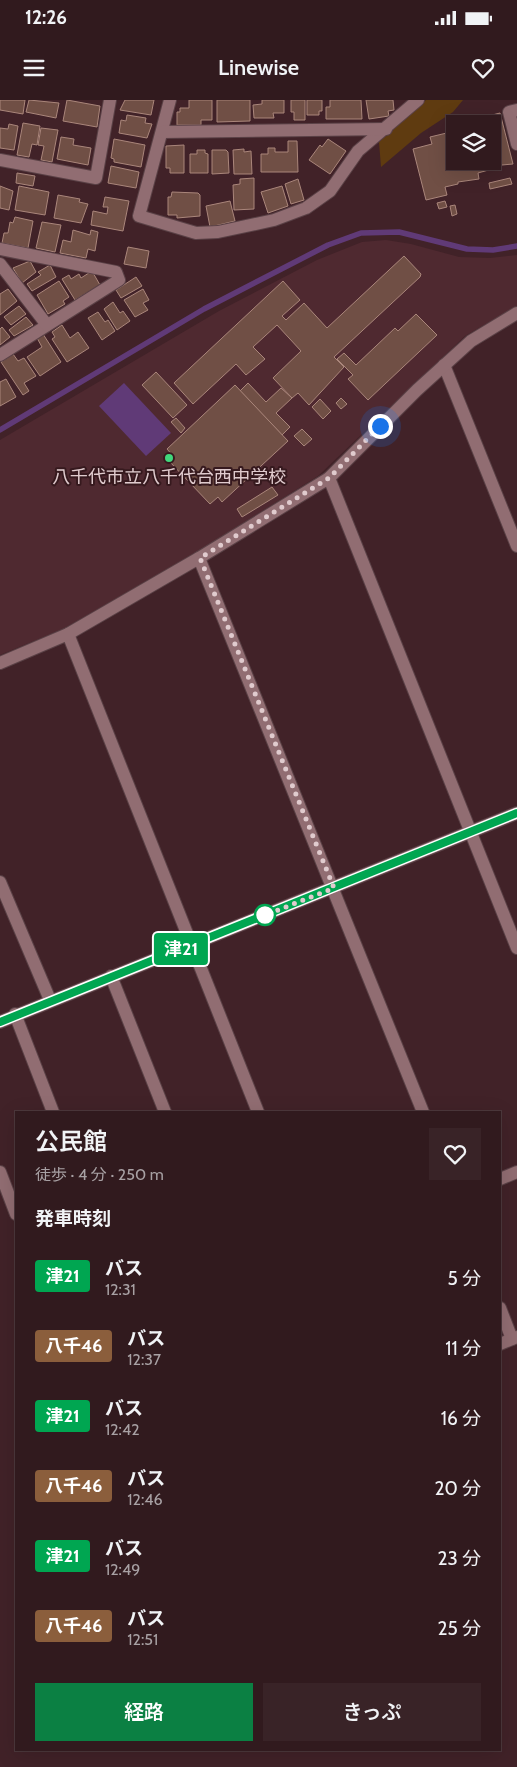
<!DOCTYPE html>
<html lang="ja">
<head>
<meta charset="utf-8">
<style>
	body { margin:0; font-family:Cabin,"Noto Sans JP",sans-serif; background:#392327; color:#f1f3f6; height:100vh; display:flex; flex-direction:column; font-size:19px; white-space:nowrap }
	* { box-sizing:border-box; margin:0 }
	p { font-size:16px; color:#a8a1a4 }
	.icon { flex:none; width:28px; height:28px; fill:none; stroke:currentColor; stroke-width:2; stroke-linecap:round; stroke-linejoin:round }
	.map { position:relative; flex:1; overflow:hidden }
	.panel { position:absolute; left:15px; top:1011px; width:486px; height:640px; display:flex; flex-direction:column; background:#311a1e; border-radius:0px; box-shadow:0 5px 20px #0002,0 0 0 1px #4c383c }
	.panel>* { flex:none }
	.badge { padding:0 10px; border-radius:4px; font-size:18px; line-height:32px }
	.tools { position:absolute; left:446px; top:15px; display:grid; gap:10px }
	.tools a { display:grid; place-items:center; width:55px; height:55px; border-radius:0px; background:#311a1e; box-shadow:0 5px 20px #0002,0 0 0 1px #4c383c; font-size:25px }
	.you { position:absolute; width:25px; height:25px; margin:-12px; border:4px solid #fff; border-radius:50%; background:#1a73e8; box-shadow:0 0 0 8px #1a73e833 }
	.map>.badge { position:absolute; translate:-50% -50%; box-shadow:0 0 0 2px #fff }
	h2 { padding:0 20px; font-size:19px; line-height:45px }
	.round { display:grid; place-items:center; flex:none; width:52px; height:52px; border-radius:0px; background:#392327 }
	.summary { display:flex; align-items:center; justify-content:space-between; height:85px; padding:0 20px }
	h1 { font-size:24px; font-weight:600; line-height:38px }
	.button { display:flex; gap:10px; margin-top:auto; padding:10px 20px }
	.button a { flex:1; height:58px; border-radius:0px; background:#0b8043; color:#fff; font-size:20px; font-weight:600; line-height:58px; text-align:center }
	.button a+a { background:#392327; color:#f1f3f6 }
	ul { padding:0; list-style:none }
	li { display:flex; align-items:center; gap:15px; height:70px; padding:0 20px }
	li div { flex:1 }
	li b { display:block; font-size:19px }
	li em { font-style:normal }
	li .badge { min-width:55px; font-weight:700; text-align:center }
	.status { display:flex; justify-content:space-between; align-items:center; height:35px; padding:0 25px; background:#311a1e; direction:ltr }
	.status svg { height:14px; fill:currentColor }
	header { display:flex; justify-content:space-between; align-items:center; height:65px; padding:0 20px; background:#311a1e; font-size:22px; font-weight:600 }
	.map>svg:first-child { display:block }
	.built { fill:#4f2930 }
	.green { fill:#5f3b10 }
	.water { fill:#603a77 }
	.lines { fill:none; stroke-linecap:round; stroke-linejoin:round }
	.stream { stroke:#603a77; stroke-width:5.5 }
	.building { fill:#704f45; stroke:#aa867b }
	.minor-casing { stroke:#5a4146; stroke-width:14 }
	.minor { stroke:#916d72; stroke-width:12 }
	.line-casing { stroke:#fff; stroke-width:11 }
	.line { stroke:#00a651; stroke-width:8 }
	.walk { stroke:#e0cbce; stroke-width:5; stroke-dasharray:0 9 }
	.poi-dot { fill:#41d77c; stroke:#36191e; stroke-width:2 }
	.stop-dot { fill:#fff; stroke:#00a651; stroke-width:2.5 }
	.labels { text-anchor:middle; stroke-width:4; stroke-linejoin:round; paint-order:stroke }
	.poi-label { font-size:18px; fill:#e0cbce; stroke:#36191e }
</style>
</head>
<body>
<div class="status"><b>12:26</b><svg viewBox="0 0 49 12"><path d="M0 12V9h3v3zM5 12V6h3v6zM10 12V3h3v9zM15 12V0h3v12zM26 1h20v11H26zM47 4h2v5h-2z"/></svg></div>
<header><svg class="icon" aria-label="menu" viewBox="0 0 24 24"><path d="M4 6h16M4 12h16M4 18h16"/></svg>Linewise<svg class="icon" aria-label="heart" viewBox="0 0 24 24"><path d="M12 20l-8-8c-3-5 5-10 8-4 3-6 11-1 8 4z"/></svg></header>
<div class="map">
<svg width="517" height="1667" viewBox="0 0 517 1667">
	<rect width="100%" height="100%" fill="#412228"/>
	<path class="built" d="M386 140 411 144 459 157 490 158 517 155V206L465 236 318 376 197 452 65 528 0 555V340L219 211 317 160 362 142Z"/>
	<path class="green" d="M426 0H463L453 12 421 33 381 67 379 42Z"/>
	<path class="water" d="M124 283 171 333 146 356 99 306Z"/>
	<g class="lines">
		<path class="stream" d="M0 330 204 209 328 145 361 133 399 132 467 149 493 150 517 146"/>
	</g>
	<g class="building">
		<path d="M0 0H25L23 14 0 10Z"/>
		<path d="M29 0 59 3 56 18 26 12Z"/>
		<path d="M67 0 100 6 97 27 63 21Z"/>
		<path d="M125 0H154L151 15 120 10Z"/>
		<path d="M189 0H212V20H201V25H177V12H180V8H189Z"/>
		<path d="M217 0H250V21L217 22Z"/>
		<path d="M262 0H284V13H273L274 18H254L253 5 262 4Z"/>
		<path d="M291 0H305V20H294V12H291Z"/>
		<path d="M307 0H322V11H319V15H307Z"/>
		<path d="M330 0H361L362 19H326V7H330Z"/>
		<path d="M366 0H393L394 10 388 11 389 16 369 19Z"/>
		<path d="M500 13 513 64 491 66 492 69 478 73 479 79 458 82V84L445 87 447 95 426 100 413 49 432 44 430 37 455 31V54L447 56 449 65 463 61H492V47L497 46 495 37 492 38V24L465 22Z"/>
		<path d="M127 15 146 18 145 23 152 24 147 38 119 33 121 20 126 21Z"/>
		<path d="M23 23 40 26 37 45 32 44 29 57 17 55Z"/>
		<path d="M9 24 18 26 14 50 0 48V28L8 29Z"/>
		<path d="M41 28 58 30 52 62 41 60 44 46 38 45Z"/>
		<path d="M61 37 74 39 73 45 91 48 88 65 57 59Z"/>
		<path d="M114 39 145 45 141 67 114 62V59L111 58Z"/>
		<path d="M328 39 346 51 330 74 309 60 320 45 322 47Z"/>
		<path d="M288 41H297L298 72H261V54H268V48H275V52H288Z"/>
		<path d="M184 45V73H170V68H166V46Z"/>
		<path d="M244 49V52L251 51 252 74H234L233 50Z"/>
		<path d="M197 50H205V53L208 54V73H190V54H197Z"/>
		<path d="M212 50H226L228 52 229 73 212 74Z"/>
		<path d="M111 66 139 72 136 88 108 83Z"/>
		<path d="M17 73 35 76 33 86 16 83Z"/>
		<path d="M254 78V109L234 110 233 85 240 84V79Z"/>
		<path d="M510 78 512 84 490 89 489 83Z"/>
		<path d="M298 79 304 100 291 104 285 84Z"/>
		<path d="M0 86 13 91 9 110 0 108Z"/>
		<path d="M19 86 49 92 45 115 15 110Z"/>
		<path d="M282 86 288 106 268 113 261 92Z"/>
		<path d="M172 92 198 93 200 95V116L177 118V115H168V97H171Z"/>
		<path d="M58 95 80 99 79 102 88 104 81 123 54 118Z"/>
		<path d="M105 97 129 101 123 131 91 125 93 111 107 114 108 107H103Z"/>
		<path d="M230 101 235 121 210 127 206 106Z"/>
		<path d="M445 101 447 107 439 109 437 103Z"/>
		<path d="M455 105 457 114 452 116 450 106Z"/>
		<path d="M15 117 33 121 28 148 2 143 4 133H8L10 122 13 123Z"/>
		<path d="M42 122 61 125 55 152 36 148Z"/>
		<path d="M73 130 90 135 91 130 98 132 95 151 88 149 86 158 60 153 63 140 71 142Z"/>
		<path d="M128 147 149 151 146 168 124 164Z"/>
		<path d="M404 156 421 174 420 177 334 257 344 267 309 305 298 293 292 298 273 278 301 251 277 225 253 247 265 259 246 275 236 264 193 304 174 283 283 181 300 200 282 216 286 220 304 203 327 228Z"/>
		<path d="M30 161 36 172 22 183 13 168Z"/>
		<path d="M50 165 56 177 32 191 27 184 41 175 38 172Z"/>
		<path d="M92 171 100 185 75 200 62 179 69 175 71 179 79 174 81 178Z"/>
		<path d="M136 177 142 186 121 198 116 190Z"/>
		<path d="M59 181 69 197 63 201 65 204 48 214 37 195Z"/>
		<path d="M8 189 17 201 0 215V194Z"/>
		<path d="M143 189 149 200 143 203 148 210 135 217 124 200Z"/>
		<path d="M113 202 120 213 123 211 130 221 117 230 104 209Z"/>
		<path d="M19 206 26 214 11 225 4 217Z"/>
		<path d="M98 212 105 222 108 220 115 231 102 240 88 218Z"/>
		<path d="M416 214 437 235 368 300 348 279 353 275 337 259 344 253 356 265 395 228 398 231Z"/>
		<path d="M26 217 33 225 14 236 9 230Z"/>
		<path d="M62 225 70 238 78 232 89 248 67 262 52 239 55 237 52 232Z"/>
		<path d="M2 227 10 237 0 245V229Z"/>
		<path d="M43 234 61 262 40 276 27 257 42 247 37 238Z"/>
		<path d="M13 254 18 261 24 258 36 276 24 283 29 291 23 295 1 262Z"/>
		<path d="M156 272 187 305 173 318 142 285Z"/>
		<path d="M6 279 16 297 0 306V282Z"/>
		<path d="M248 283 266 302 281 288 292 298 276 313 290 327 282 335 240 291Z"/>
		<path d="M235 285 288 341 222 402 218 397 210 404 169 361 174 357 167 349Z"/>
		<path d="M341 298 347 304 341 309 336 303Z"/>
		<path d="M320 299 331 311 323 319 312 307Z"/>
		<path d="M176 318 185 328 181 333 171 322Z"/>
		<path d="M302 329 312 339 304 346 294 336Z"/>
		<path d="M272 387 278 395 242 417 237 409Z"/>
	</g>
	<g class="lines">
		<g class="minor-casing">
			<g id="minor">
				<path d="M170 0 139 116 196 133 218 132 274 120 306 108 330 91 358 51 418 0"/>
				<path d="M517 10 509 12 517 44"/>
				<path d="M162 32 386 29"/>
				<path d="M0 60 96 78 110 0"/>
				<path d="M0 149 116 172 119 180 0 255"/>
				<path d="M0 164 47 225"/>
				<path d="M444 265 517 446"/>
				<path d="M329 378 517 848"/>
				<path d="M199 458 423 1012"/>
				<path d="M68 534 258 1012"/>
				<path d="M0 563 68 534 199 458 329 378 417 290 471 241 517 213"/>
				<path d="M0 782 50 900"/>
				<path d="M111 876 165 1012"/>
				<path d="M15 914 53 1012"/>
				<path d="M0 922 517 713"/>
				<path d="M0 1072 16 1114"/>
				<path d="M500 1079 517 1072"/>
				<path d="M500 1208 512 1239"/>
				<path d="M500 1244 517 1237"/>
			</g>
		</g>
		<use href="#minor" class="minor"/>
	</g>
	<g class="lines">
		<g class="line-casing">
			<path id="line" d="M0 922 517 713"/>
		</g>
		<use href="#line" class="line"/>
		<path class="walk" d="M265 815 263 816 334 788 200 458 329 378 380 326"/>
	</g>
	<circle class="poi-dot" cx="169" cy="358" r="5"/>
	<circle class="stop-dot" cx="265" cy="815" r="10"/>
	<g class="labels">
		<g class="poi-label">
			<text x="169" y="383">八千代市立八千代台西中学校</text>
		</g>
	</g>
</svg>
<div class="tools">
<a><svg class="icon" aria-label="layers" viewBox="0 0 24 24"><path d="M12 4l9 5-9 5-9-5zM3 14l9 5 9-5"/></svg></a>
</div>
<div class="you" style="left:380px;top:326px"></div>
<b class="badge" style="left:181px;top:849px;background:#00a651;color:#fff">津21</b>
<section class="panel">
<div class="summary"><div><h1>公民館</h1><p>徒歩 · 4 分 · 250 m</p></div><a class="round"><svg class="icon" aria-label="heart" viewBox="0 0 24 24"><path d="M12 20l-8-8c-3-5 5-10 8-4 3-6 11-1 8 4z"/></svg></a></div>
<h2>発車時刻</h2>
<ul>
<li><span class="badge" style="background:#00a651;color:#fff">津21</span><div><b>バス</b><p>12:31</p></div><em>5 分</em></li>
<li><span class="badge" style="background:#8b5e3c;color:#fff">八千46</span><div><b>バス</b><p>12:37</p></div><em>11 分</em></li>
<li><span class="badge" style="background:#00a651;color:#fff">津21</span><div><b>バス</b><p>12:42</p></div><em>16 分</em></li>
<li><span class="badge" style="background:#8b5e3c;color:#fff">八千46</span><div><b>バス</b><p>12:46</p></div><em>20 分</em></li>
<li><span class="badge" style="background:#00a651;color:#fff">津21</span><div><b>バス</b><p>12:49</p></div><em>23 分</em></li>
<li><span class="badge" style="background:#8b5e3c;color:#fff">八千46</span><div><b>バス</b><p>12:51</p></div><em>25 分</em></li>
</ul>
<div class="button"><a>経路</a><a>きっぷ</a></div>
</section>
</div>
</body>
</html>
